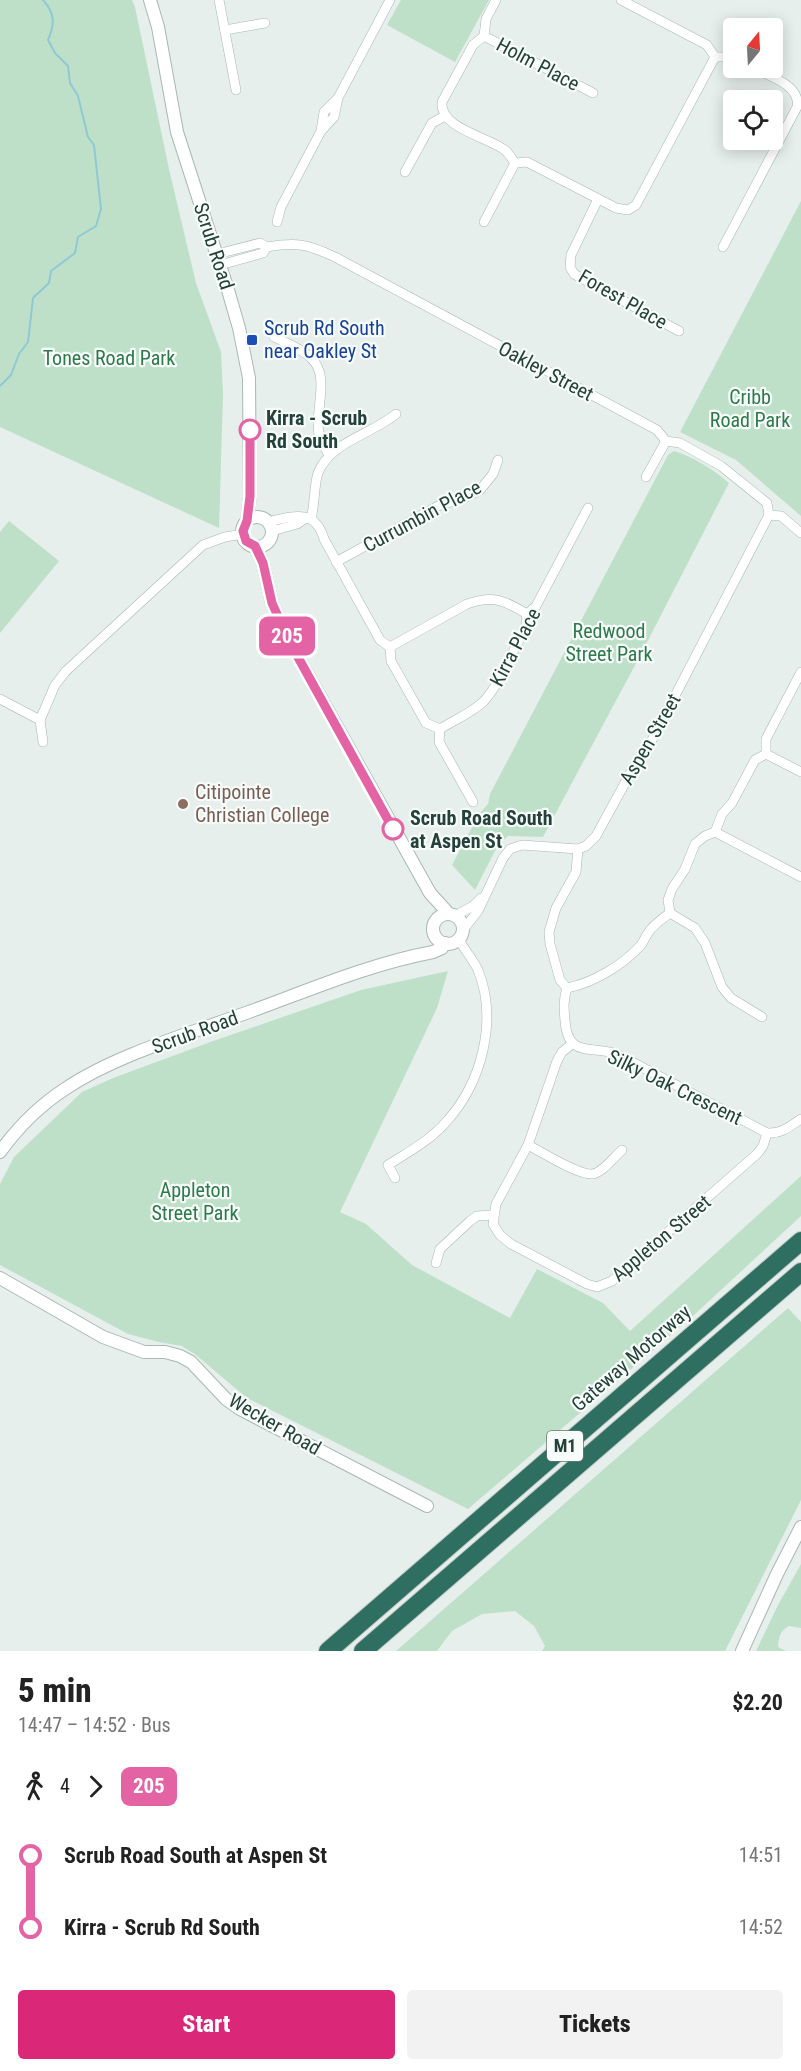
<!DOCTYPE html>
<html lang="en">
<head>
<meta charset="utf-8">
<style>
	body { margin:0; font-family:"Roboto Condensed",sans-serif; background:#f2f2f2; color:#222; height:100vh; display:flex; flex-direction:column; font-size:22px; white-space:nowrap }
	* { box-sizing:border-box; margin:0 }
	p { font-size:20px; color:#767676 }
	.icon { flex:none; width:33px; height:33px; fill:none; stroke:currentColor; stroke-width:2; stroke-linecap:round; stroke-linejoin:round }
	.map { position:relative; height:1651px; overflow:hidden }
	.drawer { display:flex; flex-direction:column; background:#fff; flex:1 }
	.drawer>* { flex:none }
	.badge { padding:0 12px; border-radius:9px; font-size:21px; line-height:39px }
	.needle { width:39px; rotate:18deg }
	.buttons { position:absolute; left:723px; top:18px; display:grid; gap:12px }
	.buttons a { display:grid; place-items:center; width:60px; height:60px; border-radius:6px; background:#fff; box-shadow:0 3px 15px #0003; font-size:30px }
	.map>.badge { position:absolute; translate:-50% -50%; box-shadow:0 0 0 3px #fff }
	.legs { display:flex; align-items:center; gap:9px; height:66px; padding:0 18px; font-size:20px }
	.legs p { margin-inline-start:auto }
	.overview { display:flex; align-items:center; justify-content:space-between; height:102px; padding:0 18px }
	h1 { font-size:33px; font-weight:800; line-height:45px }
	.cta { display:flex; gap:12px; margin-top:auto; padding:12px 18px }
	.cta a { flex:1; height:69px; border-radius:6px; background:#db2777; color:#fff; font-size:24px; font-weight:800; line-height:69px; text-align:center }
	.cta a+a { background:#f2f2f2; color:#222 }
	ul { padding:0 18px; list-style:none }
	li { display:flex; align-items:center; gap:21px; height:72px; font-size:22px }
	li i { display:grid; place-items:center; width:9px; height:100%; margin:0 8px; background:currentColor }
	li i::after { content:''; width:15px; height:15px; margin:-8px; border:4px solid; border-radius:50%; background:#fff }
	li p { margin-inline-start:auto }
	li:first-child i { background:linear-gradient(#0000 50%,currentColor 0) }
	li:last-child i { background:linear-gradient(currentColor 50%,#0000 0) }
	.map>svg:first-child { display:block }
	.green { fill:#bfe0c8 }
	.lines { fill:none; stroke-linecap:round; stroke-linejoin:round }
	.stream { stroke:#8ec9d4; stroke-width:2 }
	.minor-casing { stroke:#a8b8b2; stroke-width:10 }
	.tertiary-casing { stroke:#a8b8b2; stroke-width:14 }
	.motorway-casing { stroke:#c2cac8; stroke-width:20 }
	.minor { stroke:#fff; stroke-width:9 }
	.tertiary { stroke:#fff; stroke-width:12 }
	.motorway { stroke:#2f6f62; stroke-width:18 }
	.line-1-casing { stroke:#fff; stroke-width:14 }
	.line-1 { stroke:#e463a4; stroke-width:9 }
	.transit-dot { fill:#1a4fb4; stroke:#f7fbf9; stroke-width:2 }
	.stop-1-dot { fill:#fff; stroke:#e463a4; stroke-width:3 }
	.education-dot { fill:#8d6e63; stroke:#f7fbf9; stroke-width:2 }
	.labels { text-anchor:middle; stroke-width:4.5; stroke-linejoin:round; paint-order:stroke }
	.shield { fill:#f7fbf9; stroke:#637a73; stroke-width:1.5 }
	.shield-label { font-size:18px; font-weight:bold; fill:#24423a }
	.street-label { font-size:20px; fill:#24423a; stroke:#f7fbf9 }
	.transit-label { font-size:20px; fill:#164399; stroke:#f7fbf9; text-anchor:start }
	.park-label { font-size:20px; fill:#2d7a4b; stroke:#f7fbf9 }
	.stop-label { font-size:20px; font-weight:bold; fill:#24423a; stroke:#f7fbf9; text-anchor:start }
	.education-label { font-size:20px; fill:#785e54; stroke:#f7fbf9; text-anchor:start }
</style>
</head>
<body>
<div class="map">
<svg width="801" height="1651" viewBox="0 0 801 1651">
	<rect width="100%" height="100%" fill="#e6efeb"/>
	<g class="green">
		<path d="M0 0H132L135 7 169 169 196 283 221 352 223 395 219 528 0 427Z"/>
		<path d="M401 0H489L455 62 387 25Z"/>
		<path d="M801 201V516L736 460 680 432Z"/>
		<path d="M674 451C694 457 714 470 729 483L641 654 543 837 508 836 498 845 475 890 452 865 479 814 488 804 490 794 668 455Z"/>
		<path d="M9 521 59 561 0 633V532Z"/>
		<path d="M448 971 437 1008 340 1212 366 1224 412 1265 510 1318 537 1269 603 1303 630 1331 801 1176V1216L694 1315 468 1509 247 1398 196 1355 182 1346 159 1342 128 1334 0 1265V1184L14 1157 82 1092 113 1078 216 1040 361 990Z"/>
		<path d="M788 1308 801 1322V1500L725 1651H542L545 1646 534 1626 515 1611 482 1614 452 1631 437 1651H396Z"/>
		<path d="M801 1564V1628L789 1626C780 1631 779 1636 778 1647L786 1651H756L778 1605Z"/>
	</g>
	<g class="lines">
		<path class="stream" d="M0 386 11 375 19 354 28 342 33 298 49 283 51 271 75 253 78 237 96 226 101 209 94 145 88 137 78 96 70 83 68 66 55 53 48 40C55 24 55 13 43 0"/>
		<g class="minor-casing">
			<g id="minor">
				<path d="M219 0 236 90"/>
				<path d="M496 0 486 19 484 36 473 45 442 102C439 129 490 137 506 151 509 154 512 159 515 163L527 162 616 208 628 210 636 205 715 57 707 45 621 0"/>
				<path d="M225 30 265 23"/>
				<path d="M484 36 593 93"/>
				<path d="M715 57H734"/>
				<path d="M321 131 324 112 337 99"/>
				<path d="M405 172 432 123 445 116"/>
				<path d="M598 199 571 255 570 267 574 274 679 331"/>
				<path d="M277 222 281 207 321 131 334 117 338 98 390 0"/>
				<path d="M484 222 515 163"/>
				<path d="M723 247 797 107C801 85 769 76 753 68"/>
				<path d="M217 254 260 243 267 247"/>
				<path d="M220 265 263 253 267 247C297 242 307 244 335 257L657 430 666 441 680 443 721 466 767 503 769 515 781 516 801 533"/>
				<path d="M274 337C286 343 301 348 311 358 331 376 314 411 319 434 321 442 325 448 329 455"/>
				<path d="M646 477 666 441"/>
				<path d="M311 519C315 504 314 484 318 473 330 442 372 434 396 414"/>
				<path d="M268 522C293 516 315 508 324 539L380 640 390 647 391 661 426 723 440 729C454 720 472 713 484 701 500 684 515 647 526 626L527 614 536 606 588 508"/>
				<path d="M272 531 297 524 306 518"/>
				<path d="M336 562 438 506 466 497 480 490 493 474 498 460"/>
				<path d="M390 647 467 604C493 595 504 600 527 614"/>
				<path d="M0 699 40 720"/>
				<path d="M440 729 439 742 473 802"/>
				<path d="M43 742 40 720 55 685 66 671 203 545 225 537 243 534"/>
				<path d="M766 754 801 772"/>
				<path d="M715 832 801 877"/>
				<path d="M578 849 576 872 556 908 549 932 550 944 560 980 567 988C563 1000 564 1009 565 1021 568 1060 593 1044 619 1055L767 1133C781 1134 789 1127 801 1119"/>
				<path d="M670 913 695 928 705 943 722 987 731 998 762 1017"/>
				<path d="M455 916 473 906 481 898"/>
				<path d="M463 930 478 911 503 858 510 849 522 845 578 849 586 846 596 836 631 772 652 740 769 515"/>
				<path d="M567 988C593 983 623 965 641 945 644 941 645 937 648 933 653 925 662 919 670 913L668 900 672 889 685 869 695 844 705 836 715 832 722 814 732 803 755 760 766 754V739L801 672"/>
				<path d="M572 1044 562 1052 557 1061 528 1145 496 1204 493 1224 500 1235 511 1244 587 1284 597 1287 612 1281 757 1154 763 1146 767 1133"/>
				<path d="M528 1145C542 1152 579 1176 593 1174 603 1172 614 1157 622 1150"/>
				<path d="M395 1178 388 1165C408 1152 431 1140 447 1121 482 1082 498 1020 478 970 473 959 464 950 459 939"/>
				<path d="M436 1263 440 1249 470 1221 477 1216 493 1215"/>
			</g>
		</g>
		<g class="tertiary-casing">
			<g id="tertiary">
				<path d="M150 0 158 27 177 132 228 290 239 328 249 378 250 496 247 521"/>
				<circle cx="257" cy="532" r="15"/>
				<path d="M255 546 263 563 272 603 289 641 430 893 449 914"/>
				<circle cx="448" cy="929" r="15"/>
				<path d="M0 1152C18 1127 39 1106 65 1089 115 1055 189 1034 246 1013 307 991 369 964 433 952L442 948 445 943"/>
				<path d="M0 1278 103 1337 144 1352H165L180 1356 191 1362 226 1399 240 1409 427 1506"/>
				<path d="M742 1651 777 1574 801 1527"/>
			</g>
		</g>
		<g class="motorway-casing">
			<g id="motorway">
				<path d="M328 1651 801 1241"/>
				<path d="M363 1651 801 1272"/>
			</g>
		</g>
		<use href="#minor" class="minor"/>
		<use href="#tertiary" class="tertiary"/>
		<use href="#motorway" class="motorway"/>
	</g>
	<g class="lines">
		<g class="line-1-casing">
			<path id="line-1" d="M250 430V496L247 521 243 531 246 541 255 546 263 563 272 603 289 641 393 829"/>
		</g>
		<use href="#line-1" class="line-1"/>
	</g>
	<rect class="transit-dot" x="246" y="334" width="12" height="12" rx="3"/>
	<g class="stop-1-dot">
		<circle cx="250" cy="430" r="10"/>
		<circle cx="393" cy="829" r="10"/>
	</g>
	<circle class="education-dot" cx="183" cy="804" r="6"/>
	<g class="labels">
		<rect class="shield" x="547" y="1431" width="36" height="30" rx="4.5"/>
		<g class="shield-label">
			<text x="565" y="1452">M1</text>
		</g>
		<g class="street-label">
			<text transform="translate(538 64) rotate(28)" y="7">Holm Place</text>
			<text transform="translate(214 246) rotate(72)" y="7">Scrub Road</text>
			<text transform="translate(623 299) rotate(30)" y="7">Forest Place</text>
			<text transform="translate(546 371) rotate(28)" y="7">Oakley Street</text>
			<text transform="translate(422 516) rotate(-28)" y="7">Currumbin Place</text>
			<text transform="translate(515 647) rotate(-62)" y="7">Kirra Place</text>
			<text transform="translate(650 739) rotate(-60)" y="7">Aspen Street</text>
			<text transform="translate(195 1032) rotate(-20)" y="7">Scrub Road</text>
			<text transform="translate(675 1087) rotate(26)" y="7">Silky Oak Crescent</text>
			<text transform="translate(661 1238) rotate(-40)" y="7">Appleton Street</text>
			<text transform="translate(631 1358) rotate(-41)" y="7">Gateway Motorway</text>
			<text transform="translate(275 1424) rotate(30)" y="7">Wecker Road</text>
		</g>
		<g class="transit-label">
			<text x="264" y="335">Scrub Rd South<tspan x="264" dy="23">near Oakley St</tspan></text>
		</g>
		<g class="park-label">
			<text x="109" y="365">Tones Road Park</text>
			<text x="750" y="404">Cribb<tspan x="750" dy="23">Road Park</tspan></text>
			<text x="609" y="638">Redwood<tspan x="609" dy="23">Street Park</tspan></text>
			<text x="195" y="1197">Appleton<tspan x="195" dy="23">Street Park</tspan></text>
		</g>
		<g class="stop-label">
			<text x="266" y="425">Kirra - Scrub<tspan x="266" dy="23">Rd South</tspan></text>
			<text x="410" y="825">Scrub Road South<tspan x="410" dy="23">at Aspen St</tspan></text>
		</g>
		<g class="education-label">
			<text x="195" y="799">Citipointe<tspan x="195" dy="23">Christian College</tspan></text>
		</g>
	</g>
</svg>
<div class="buttons">
<a><svg class="needle" viewBox="-14 -14 28 28"><path d="M0-13l5 13h-10z" fill="#e53935"/><path d="M0 13l5-13h-10z" fill="#767676"/></svg></a>
<a><svg class="icon" aria-label="locate" viewBox="0 0 24 24"><circle cx="12" cy="12" r="6"/><path d="M12 2v4M12 18v4M2 12h4M18 12h4"/></svg></a>
</div>
<b class="badge" style="left:287px;top:636px;background:#e463a4;color:#fff">205</b>
</div>
<section class="drawer">
<div class="overview"><div><h1>5 min</h1><p>14:47 – 14:52 · Bus</p></div><b>$2.20</b></div>
<div class="legs"><svg class="icon" aria-label="walk" viewBox="0 0 24 24"><circle cx="13" cy="4" r="2"/><path d="M13 8l-2 6 4 7M11 14l-3 7M7 12l3-4h3l4 4"/></svg>4<svg class="icon" aria-label="forward" viewBox="0 0 24 24"><path d="M9 5l7 7-7 7"/></svg><b class="badge" style="background:#e463a4;color:#fff">205</b></div>
<ul>
<li><i style="color:#e463a4"></i><b>Scrub Road South at Aspen St</b><p>14:51</p></li>
<li><i style="color:#e463a4"></i><b>Kirra - Scrub Rd South</b><p>14:52</p></li>
</ul>
<div class="cta"><a>Start</a><a>Tickets</a></div>
</section>
</body>
</html>
